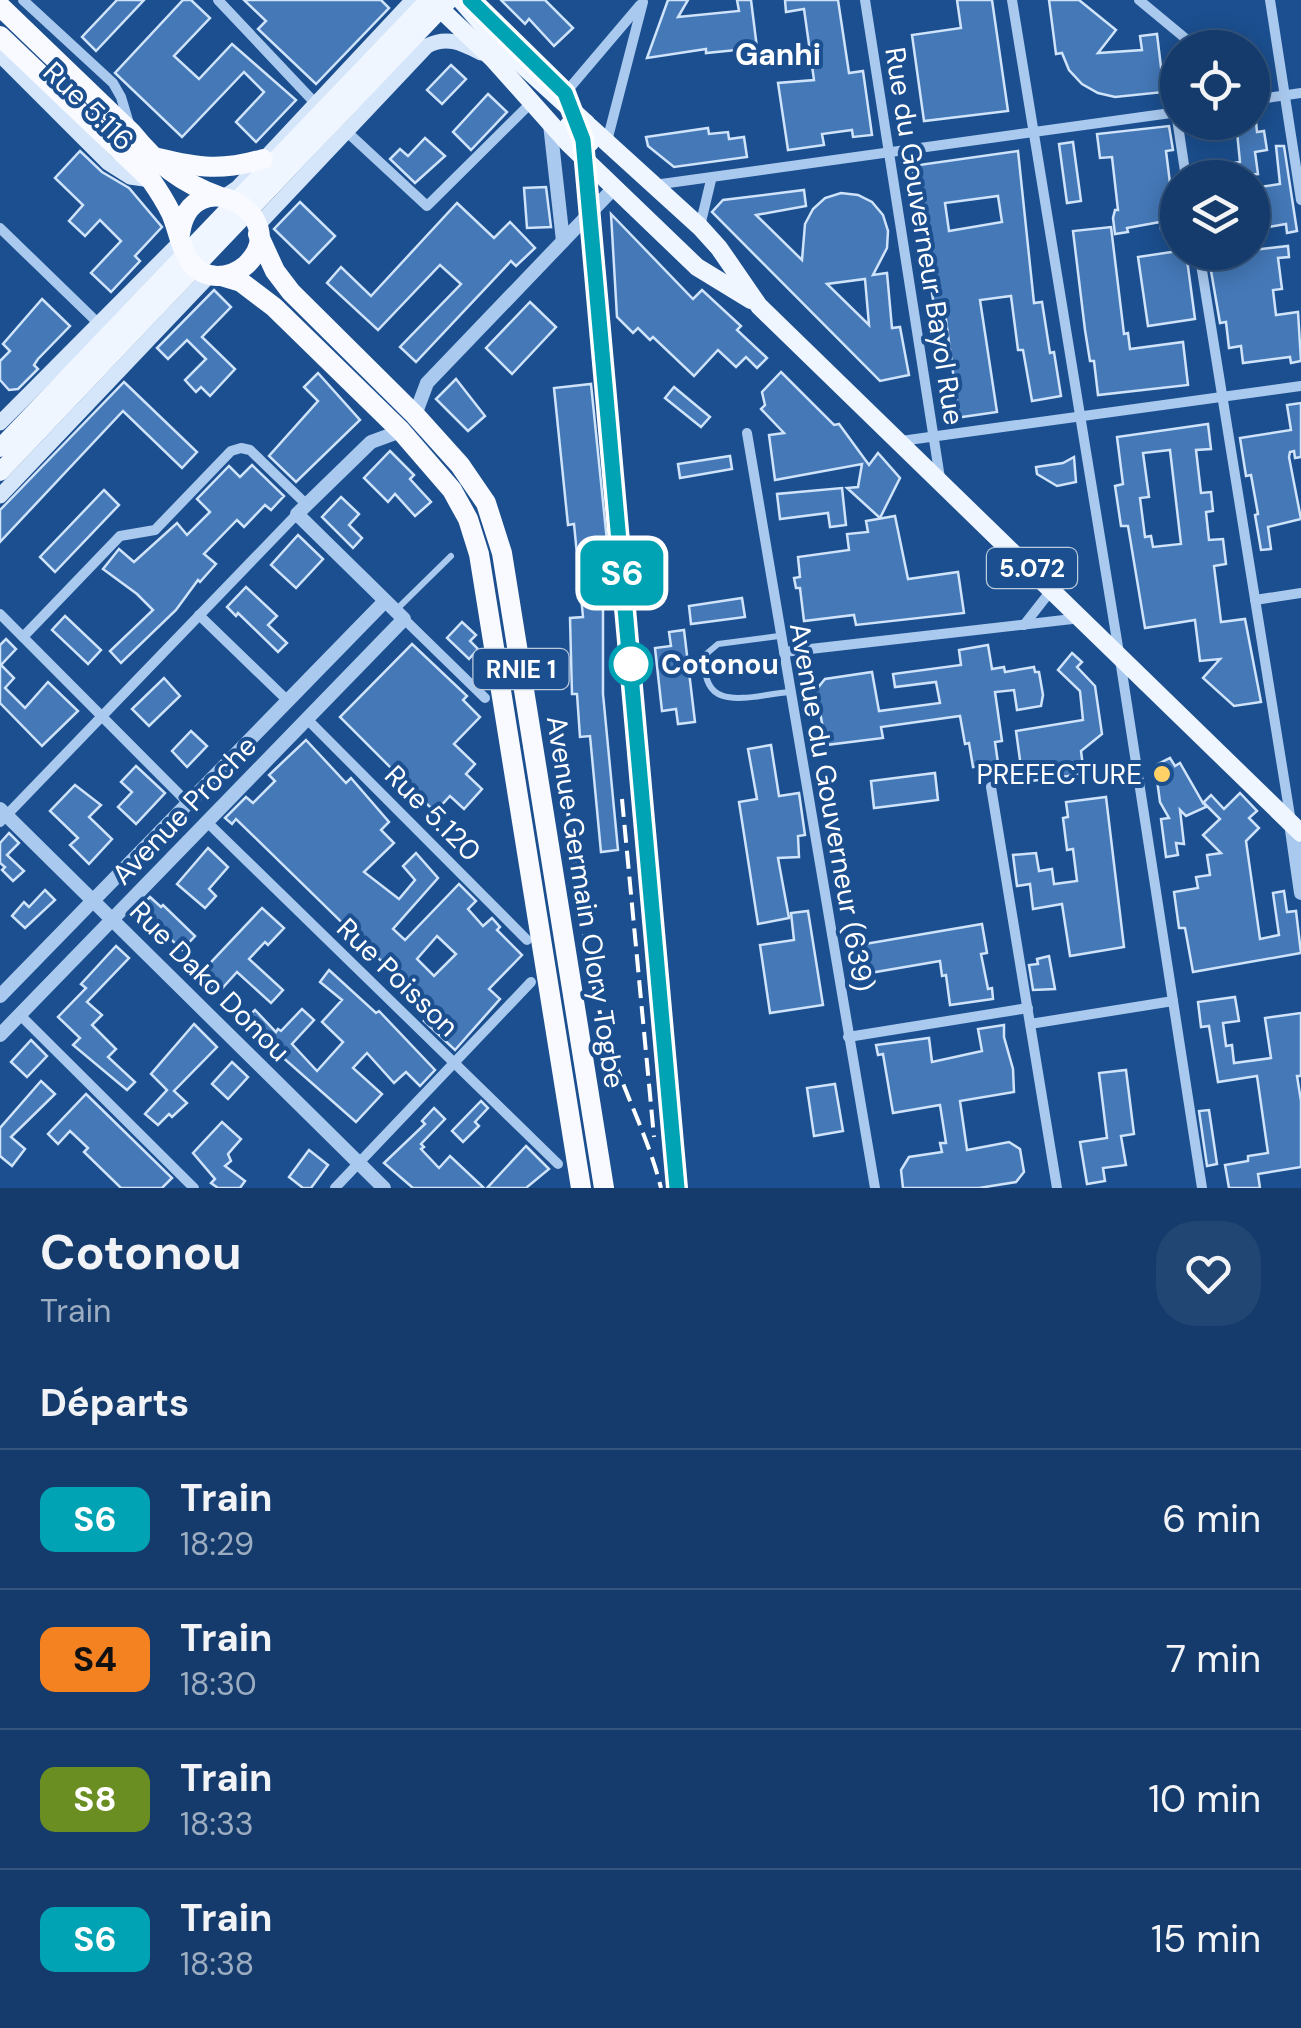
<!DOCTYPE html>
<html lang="fr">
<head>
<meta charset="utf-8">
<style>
	body { margin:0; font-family:"DM Sans",sans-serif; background:#214673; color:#f1f3f6; height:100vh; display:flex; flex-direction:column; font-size:38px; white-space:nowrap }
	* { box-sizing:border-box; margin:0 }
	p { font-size:32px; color:#9dadc1 }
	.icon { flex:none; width:55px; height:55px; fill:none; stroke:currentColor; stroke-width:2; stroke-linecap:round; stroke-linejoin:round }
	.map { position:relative; height:1188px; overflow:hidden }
	.sheet { display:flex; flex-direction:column; background:#143b6b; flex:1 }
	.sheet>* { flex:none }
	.badge { padding:0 20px; border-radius:15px; font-size:35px; line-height:65px }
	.controls { position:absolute; left:1160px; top:30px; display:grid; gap:20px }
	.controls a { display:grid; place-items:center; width:110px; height:110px; border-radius:50%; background:#143b6b; box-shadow:0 5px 25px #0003,0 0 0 2px #33557e; font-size:50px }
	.map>.badge { position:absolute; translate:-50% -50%; box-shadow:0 0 0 5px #fff }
	h2 { padding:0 40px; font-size:38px; line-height:90px }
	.round { display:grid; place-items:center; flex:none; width:105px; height:105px; border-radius:40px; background:#214673 }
	.headline { display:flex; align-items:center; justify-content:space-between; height:170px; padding:0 40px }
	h1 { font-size:48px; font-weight:700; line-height:75px }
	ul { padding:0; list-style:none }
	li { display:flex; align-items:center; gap:30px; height:140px; padding:0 40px; border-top:2px solid #33557e }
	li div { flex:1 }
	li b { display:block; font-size:38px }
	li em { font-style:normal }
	li .badge { min-width:110px; font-weight:700; text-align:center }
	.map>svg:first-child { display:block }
	.building { fill:#4478b7; stroke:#cfe3fa; stroke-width:2.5; fill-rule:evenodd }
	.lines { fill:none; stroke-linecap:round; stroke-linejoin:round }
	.service { stroke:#a9c9ee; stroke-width:6 }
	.minor { stroke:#a9c9ee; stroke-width:10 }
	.tertiary { stroke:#a9c9ee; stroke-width:14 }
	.secondary { stroke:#d6e6fa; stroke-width:15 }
	.primary { stroke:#f0f6ff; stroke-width:18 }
	.trunk { stroke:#f8faff; stroke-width:20 }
	.rail { stroke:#fff; stroke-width:4; stroke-dasharray:18 8; stroke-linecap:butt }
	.line-casing { stroke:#fff; stroke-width:22 }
	.line { stroke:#00a3b4; stroke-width:15 }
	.stop-dot { fill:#fff; stroke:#00a3b4; stroke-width:5 }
	.poi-dot { fill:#ffd166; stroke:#1b4f8f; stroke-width:4 }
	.labels { text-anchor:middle; stroke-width:8; stroke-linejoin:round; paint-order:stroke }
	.shield { fill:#1b4f8f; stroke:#bbcadd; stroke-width:2.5 }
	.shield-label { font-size:25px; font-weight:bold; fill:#fff }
	.street-label { font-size:28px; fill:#fff; stroke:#1b4f8f }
	.stop-label { font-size:28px; font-weight:bold; fill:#fff; stroke:#1b4f8f; text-anchor:start }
	.poi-label { font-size:28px; fill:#fff; stroke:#1b4f8f; text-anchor:end }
	.neighbourhood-label { font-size:30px; font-weight:bold; fill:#fff; stroke:#1b4f8f }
</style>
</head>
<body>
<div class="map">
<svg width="1301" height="1188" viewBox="0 0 1301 1188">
	<rect width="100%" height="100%" fill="#1b4f8f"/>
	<g class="building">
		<path d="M117 0H144L96 51 82 37Z"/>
		<path d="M183 0H191L210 18 174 56 199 79 232 44 296 100 256 142 236 122 264 92 244 72 182 137 115 73Z"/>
		<path d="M244 0H381L389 8 316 84 258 29 266 21Z"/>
		<path d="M501 0H545L573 28 554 46 529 19 525 24Z"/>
		<path d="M668 0H688L678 17 739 11 737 0H751L757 48 706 53V49L647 58Z"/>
		<path d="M785 0H838L849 73 863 71 872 135 853 137 852 130 822 134 824 145 788 150 778 83 814 80 804 9 786 12Z"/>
		<path d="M957 0H992L1008 111 924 121 912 35 961 28Z"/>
		<path d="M1049 0H1079L1116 30 1098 53 1142 50 1140 36 1157 34 1164 92 1115 97 1098 93 1082 84 1069 70 1062 53 1056 54Z"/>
		<path d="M451 65 466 79 442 104 427 90Z"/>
		<path d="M488 94 507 112 471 150 453 132Z"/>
		<path d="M1236 122H1256L1257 132 1264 131 1267 150 1255 152 1258 174 1195 178 1193 169 1240 162Z"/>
		<path d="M1169 126 1173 150 1166 151 1172 199 1177 198 1178 227 1161 229 1160 222 1127 228 1128 232 1115 234 1113 218 1115 210H1118L1112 157 1100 158 1097 134Z"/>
		<path d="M708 128 709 134 728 132 729 139 744 137 747 157 674 167 648 146 646 137Z"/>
		<path d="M425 138 445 156 415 183 390 159 400 149 408 156Z"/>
		<path d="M1073 142 1081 201 1067 203 1059 144Z"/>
		<path d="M1276 146H1284L1297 231 1287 233 1286 224 1252 230V188L1280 184Z"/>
		<path d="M80 151 102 172 129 188 162 227 135 256 140 261 111 292 91 273 121 241 100 220 85 236 69 221 83 205 55 178Z"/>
		<path d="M1018 151 1034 303 1042 302 1050 353 1054 352 1061 396 1032 401 1023 350H1018L1011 296 980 300 997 412 955 418 953 403 957 402 944 305 934 306 912 166ZM998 196 1002 222 949 231 945 203Z"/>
		<path d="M546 187 551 227 527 228 524 188Z"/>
		<path d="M804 190 806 206 756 215 802 260 805 224 813 209 825 198 841 193 858 195 872 202 883 215 888 231 887 248 873 275 887 273 892 328 900 327 909 375 880 381 712 212 723 200ZM865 279 869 325 827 284Z"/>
		<path d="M300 202 335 236 309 263 274 229Z"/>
		<path d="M457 203 494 238 510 222 535 248 516 266 511 261 416 362 400 347 461 284 440 265 378 330 327 283 341 267 371 296Z"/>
		<path d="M611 214 693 299 702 290 741 326 737 330 767 358 757 368 746 357 736 367 718 350 694 376 653 337 650 340 638 328 633 333 617 317Z"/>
		<path d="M1111 227 1124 334 1128 333 1130 349 1183 342 1188 385 1098 395 1094 361H1090L1085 330 1073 231Z"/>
		<path d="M1288 246 1289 257 1278 258 1282 289 1273 290 1276 315 1298 312 1301 361 1291 363 1290 357 1243 363 1241 346 1229 348 1226 322 1220 323 1210 265 1236 261 1235 252Z"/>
		<path d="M1178 251 1186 252 1195 319 1148 326 1138 257Z"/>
		<path d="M214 290 231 307 202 337 235 369 210 396 201 387 196 392 185 380 206 359 187 340 168 359 157 348Z"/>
		<path d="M42 299 70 326 38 359 34 365 38 369 18 389 9 390 0 380V361L10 351 3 344Z"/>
		<path d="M530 302 556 327 512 374 486 348Z"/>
		<path d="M781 372 834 425 839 424 869 465 878 453 900 478 880 518 847 488 858 487 862 464 775 480 769 435 784 433 761 409 765 405 762 392Z"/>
		<path d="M318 373 360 420 296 482 269 456 318 401 304 387Z"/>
		<path d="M456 379 485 416 468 431 436 399Z"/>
		<path d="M124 382 197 452 182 468 123 411 0 542V510Z"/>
		<path d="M591 384 613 600 603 601V694L618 850 601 852 590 736 580 737 577 694H572L570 618 583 617 574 524 568 525 554 388Z"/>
		<path d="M674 387 710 417 701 427 665 398Z"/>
		<path d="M1301 403V457L1295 458 1294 451 1290 452 1289 457 1301 519 1268 527 1271 549 1261 550 1255 515 1258 514 1251 475 1246 476 1240 438 1291 430 1287 405Z"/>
		<path d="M1208 424 1211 449 1196 450 1201 493 1211 492 1213 511 1206 512 1209 540 1223 539 1226 564 1214 566 1221 622 1245 619 1261 702 1234 706 1203 678 1220 659 1200 661 1195 620 1145 628 1128 526H1121L1115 486 1123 484 1117 437ZM1170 450 1181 544 1153 547 1151 536 1145 537 1140 498 1149 497 1143 453Z"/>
		<path d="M390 451 414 475 410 479 431 502 415 516 395 494 388 502 364 478Z"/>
		<path d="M730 456 732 469 680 478 678 464Z"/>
		<path d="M1074 457 1076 482 1057 486 1037 474 1036 467 1063 463Z"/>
		<path d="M252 465 284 496 271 510 265 505 244 527 237 520 204 554 216 564 200 582 198 580 176 610 121 663 110 651 153 610 137 594 103 569 119 549 134 562 177 523 187 535 210 512 197 499 229 466 240 477Z"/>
		<path d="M842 488 846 525 830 527 828 513 780 519 777 494Z"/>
		<path d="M104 490 119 505 55 572 40 557Z"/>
		<path d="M341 497 359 514 349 525 362 538 353 548 322 517Z"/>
		<path d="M895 516 908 579 958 572 964 613 856 625 854 615 804 621 800 588H796L794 578 800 577 798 557 849 550 847 534 868 532 866 521Z"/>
		<path d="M298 535 323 559 296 588 271 565Z"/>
		<path d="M246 587 277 616 268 625 287 643 278 652 238 613 236 616 227 607Z"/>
		<path d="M742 598 745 617 691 624 689 606Z"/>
		<path d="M65 616 101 650 88 664 52 630Z"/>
		<path d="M462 622 476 635 470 641 478 649 469 659 447 638Z"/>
		<path d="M684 630 695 722 678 724 676 709 662 711 655 648 671 646 669 632Z"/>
		<path d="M6 639 16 649 1 665 14 678 5 688 25 708 48 682 78 711 42 746 0 703V645Z"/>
		<path d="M412 644 467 696 463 700 480 717 454 744 475 764 466 774 482 789 464 809 450 796 435 812 340 717Z"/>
		<path d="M988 645 992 669 1004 667 1005 672 1034 667 1035 672H1039L1043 695 1041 706 1017 710 1014 690 995 692 1002 741 995 742 998 763 973 767 969 743 965 744 960 716 881 727 883 738 826 745 816 690 825 679 872 672 879 711 940 703 936 682 895 687 893 674 961 665 959 650Z"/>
		<path d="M1072 653 1082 662 1077 667 1095 686 1102 734 1081 751 1084 774 1023 782 1016 731 1083 720 1080 691 1058 670Z"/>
		<path d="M164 678 180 696 149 726 132 709Z"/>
		<path d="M191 731 207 746 187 767 172 751Z"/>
		<path d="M306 740 346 783 351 778 389 822 381 830 394 843 364 872 399 899 415 880 403 866 416 853 438 878 393 929 405 940 459 884 476 901 468 909 483 926 492 918 500 927 497 930 522 955 489 989 500 999 455 1050 424 1021 431 1014 410 989 236 819 232 824 225 818 246 797 253 803 275 781 269 775ZM437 936 456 954 434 976 417 959Z"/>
		<path d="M771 745 779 796 799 793 805 835 798 836 799 857 778 858 789 918 758 924 739 802 757 799 748 749Z"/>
		<path d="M1170 758 1175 766 1180 763 1203 803 1211 795 1224 809 1240 793 1257 811 1249 818 1259 828 1246 841 1260 939 1279 935 1273 893 1284 891 1287 912 1296 911 1301 953 1193 972 1185 928H1179L1174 892 1198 888 1196 877 1210 875 1207 855 1221 853 1203 835 1220 819 1204 803 1206 807 1186 816 1180 810 1184 844 1176 843 1178 855 1166 857 1161 819 1169 818 1160 802 1157 780 1160 778 1157 773 1161 769 1158 764Z"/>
		<path d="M136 766 165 793 136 824 118 807 132 792 121 782Z"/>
		<path d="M935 773 938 800 874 808 871 781Z"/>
		<path d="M75 785 101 805 89 817 112 839 89 864 70 845 78 838 50 811Z"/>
		<path d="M1106 797 1124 947 1070 956 1062 904 1033 909 1030 884 1017 886 1013 855 1036 853 1039 871 1052 869 1054 884 1077 881 1073 849 1067 850 1063 818 1068 817 1066 802Z"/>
		<path d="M9 833 19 843 7 855 24 871 13 881 2 870 5 867 0 863V843Z"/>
		<path d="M208 848 228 867 209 889 216 896 205 908 177 884Z"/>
		<path d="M45 890 55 900 25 928 12 916 24 902 29 907Z"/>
		<path d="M150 897 161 907 163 905 195 936 182 950 139 908Z"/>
		<path d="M262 908 284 928 268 945 265 942 249 959 283 990 271 1003 237 972 218 993 199 975Z"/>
		<path d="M808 911 823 1005 770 1013 760 945 794 940 791 913Z"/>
		<path d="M982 924 987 953 981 954 988 989 992 988 993 999 950 1005 946 975 942 976 940 961 864 974 859 945Z"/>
		<path d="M116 946 129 958 87 1002 102 1015 92 1025 116 1049 108 1057 135 1082 127 1090 73 1045 80 1038 58 1017 86 988 81 984Z"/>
		<path d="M1049 956 1055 989 1033 990 1029 965 1038 964 1037 959Z"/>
		<path d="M329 970 376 1013 379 1011 435 1070 420 1086 406 1072 394 1083 367 1053 353 1068 382 1094 356 1122 263 1040 259 1044 250 1034 254 1030 244 1020 255 1010 276 1032 278 1029 281 1031 302 1009 314 1020 292 1044 317 1071 343 1042 322 1022 342 1000 320 982Z"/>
		<path d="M1235 997 1239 1021 1223 1023 1226 1046 1232 1045 1234 1063 1271 1058 1265 1018 1301 1013V1076H1297L1301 1101V1167L1258 1174 1260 1188H1229L1225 1165 1248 1161V1156L1268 1153 1257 1076 1218 1082 1209 1026 1201 1027 1198 1002Z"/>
		<path d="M194 1024 217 1047 174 1091 187 1103 172 1117 169 1114 158 1125 145 1114 167 1090 151 1074Z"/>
		<path d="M1004 1025V1037L1013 1069 1014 1092 960 1101 967 1150 1009 1142 1020 1149 1024 1172 1016 1182 979 1188H903L901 1170 909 1157 942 1152 940 1143H946L940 1105 893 1113 883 1054 878 1055 876 1045 929 1038 932 1062 982 1051 978 1029Z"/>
		<path d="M31 1040 47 1056 27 1077 11 1062Z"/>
		<path d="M232 1062 248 1077 228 1099 212 1084Z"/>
		<path d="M1126 1070 1134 1134 1121 1136 1126 1165 1103 1168 1105 1181 1087 1184 1080 1142 1107 1138 1099 1073Z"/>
		<path d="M41 1081 55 1094 11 1137 25 1149 12 1166 0 1156V1128Z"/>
		<path d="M835 1084 843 1131 814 1136 807 1088Z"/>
		<path d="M86 1094 172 1178 162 1188H121L84 1152 88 1148 70 1131 58 1144 48 1134Z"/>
		<path d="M481 1101 488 1108 475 1122 479 1126 463 1142 452 1131Z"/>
		<path d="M434 1108 445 1119 421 1144 424 1147 421 1149 439 1168 450 1156 484 1188H413L384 1163 425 1124 422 1121Z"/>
		<path d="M1209 1110 1217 1164 1207 1166 1199 1111Z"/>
		<path d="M222 1122 241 1139 228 1154 231 1161 225 1166 245 1181 240 1188H218L211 1183 215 1179 193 1153Z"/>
		<path d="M526 1146 549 1169 526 1188H487Z"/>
		<path d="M309 1150 328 1165 311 1188H303L289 1177Z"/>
	</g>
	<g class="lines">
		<g class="service">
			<path d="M396 610 451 556"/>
			<path d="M779 636 718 644 705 655C700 715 748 696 789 692"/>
		</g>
		<g class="minor">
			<path d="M23 0 113 83 121 97 130 127"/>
			<path d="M218 0 316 104"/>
			<path d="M865 0 940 478"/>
			<path d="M1012 0 1119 653 1202 1188"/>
			<path d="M1139 0 1197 48"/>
			<path d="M1270 0 1301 200"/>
			<path d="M561 98 640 5"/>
			<path d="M1252 100 1301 93"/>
			<path d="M1176 112 1186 178"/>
			<path d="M346 131 427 206 532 102"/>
			<path d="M607 141 643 2"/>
			<path d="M654 185 1178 112"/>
			<path d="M700 226 711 180"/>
			<path d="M0 228 98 323"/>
			<path d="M1199 252 1291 822"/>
			<path d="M747 433 875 1188"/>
			<path d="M901 441 1301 386"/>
			<path d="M1255 600 1301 593"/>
			<path d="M0 614 188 803"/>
			<path d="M199 615 288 701"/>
			<path d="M404 619 485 698"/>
			<path d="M1024 625 1053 588"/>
			<path d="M23 637 120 536 155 530 231 451 241 448 250 450 306 504"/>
			<path d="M784 652 1081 618"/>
			<path d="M307 719 527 940"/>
			<path d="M991 787 1057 1188"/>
			<path d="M0 822 297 514"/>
			<path d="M207 822 558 1164"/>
			<path d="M20 1015 194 1188"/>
			<path d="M1030 1024 1173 1001"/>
			<path d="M848 1037 1028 1008"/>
			<path d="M335 1188 531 982"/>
		</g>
		<g class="tertiary">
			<path d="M550 124 563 241"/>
			<path d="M415 415 427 383 613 189"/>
			<path d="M0 809 384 1188"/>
			<path d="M1291 823 1301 893"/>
			<path d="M0 996 385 601"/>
			<path d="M0 1035 404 619 297 514 371 442 401 431"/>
		</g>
		<g class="secondary">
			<path d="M0 55 108 163 130 177 151 180"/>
			<path d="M224 197 237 188 409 4 417 0"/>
			<path d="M257 226 427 46C448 35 463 44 481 53"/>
			<path d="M0 423 180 242"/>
			<path d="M0 496 210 275"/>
		</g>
		<g class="primary">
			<path d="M461 0 499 44 587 124"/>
			<path d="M434 3 493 59 568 143"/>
			<path d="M590 127 700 227 719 248 759 306 1301 833"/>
			<path d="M571 146 581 149 590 143 592 132 586 123 576 121 568 126 565 136 569 144 697 267 751 300"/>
			<path d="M0 448 429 0"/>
			<path d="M0 472 449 0"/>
		</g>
		<g class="trunk">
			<path d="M0 6 132 133C156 163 182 183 218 196"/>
			<path d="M0 36 151 180C158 190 165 201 171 213 182 238 182 274 217 276 228 276 238 272 246 265 297 217 191 156 180 234"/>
			<path d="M158 158C199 168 222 171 263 159"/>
			<path d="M258 234 275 271 291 292 415 415 460 465 486 503 502 553 604 1188"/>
			<path d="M221 276 241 282 274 307 401 431 452 490 468 519 479 554 581 1188"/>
		</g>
		<g class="rail">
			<path d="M470 0 565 93 583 140 677 1188"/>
			<path d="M622 799 654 1137"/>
			<path d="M567 805C578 881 584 961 606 1035 621 1087 648 1135 661 1188"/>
		</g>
	</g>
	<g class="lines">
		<g class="line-casing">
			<path id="line" d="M470 0 565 93 583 140 677 1188"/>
		</g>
		<use href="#line" class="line"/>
	</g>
	<circle class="stop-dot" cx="631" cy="664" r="20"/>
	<circle class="poi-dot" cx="1162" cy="774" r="10"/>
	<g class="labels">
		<g class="shield">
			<rect x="987" y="548" width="90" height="40" rx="8"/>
			<rect x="473.5" y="649" width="95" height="40" rx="8"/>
		</g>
		<g class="shield-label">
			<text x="1032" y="577">5.072</text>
			<text x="521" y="678">RNIE 1</text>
		</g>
		<g class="street-label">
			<text transform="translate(89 106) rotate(44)" y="10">Rue 5.116</text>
			<text transform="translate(925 236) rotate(81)" y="10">Rue du Gouverneur Bayol Rue</text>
			<text transform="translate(832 807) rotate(80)" y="10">Avenue du Gouverneur (639)</text>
			<text transform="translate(184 810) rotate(-46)" y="10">Avenue Proche</text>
			<text transform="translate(433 813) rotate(45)" y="10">Rue 5.120</text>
			<text transform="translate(586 902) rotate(81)" y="10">Avenue Germain Olory Togbe</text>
			<text transform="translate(398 977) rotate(44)" y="10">Rue Poisson</text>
			<text transform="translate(210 981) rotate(45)" y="10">Rue Dako Donou</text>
		</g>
		<g class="stop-label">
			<text x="661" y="674">Cotonou</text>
		</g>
		<g class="poi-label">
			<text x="1142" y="784">PREFECTURE</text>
		</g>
		<g class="neighbourhood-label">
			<text x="778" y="65">Ganhi</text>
		</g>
	</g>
</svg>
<div class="controls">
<a><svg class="icon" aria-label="locate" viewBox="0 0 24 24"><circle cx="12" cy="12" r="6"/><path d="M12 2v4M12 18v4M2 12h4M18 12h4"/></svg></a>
<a><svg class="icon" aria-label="layers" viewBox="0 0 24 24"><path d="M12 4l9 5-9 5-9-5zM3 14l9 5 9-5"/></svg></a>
</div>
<b class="badge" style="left:622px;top:573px;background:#00a3b4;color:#fff">S6</b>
</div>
<section class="sheet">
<div class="headline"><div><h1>Cotonou</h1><p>Train</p></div><a class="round"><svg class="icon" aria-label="heart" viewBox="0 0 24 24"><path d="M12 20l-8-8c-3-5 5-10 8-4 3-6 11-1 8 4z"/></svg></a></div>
<h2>Départs</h2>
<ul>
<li><span class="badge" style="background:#00a3b4;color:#fff">S6</span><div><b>Train</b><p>18:29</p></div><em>6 min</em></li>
<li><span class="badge" style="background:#f58220;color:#111">S4</span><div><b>Train</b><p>18:30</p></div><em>7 min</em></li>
<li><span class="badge" style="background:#6b8e23;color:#fff">S8</span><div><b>Train</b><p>18:33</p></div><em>10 min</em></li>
<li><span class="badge" style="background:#00a3b4;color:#fff">S6</span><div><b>Train</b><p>18:38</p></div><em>15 min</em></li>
</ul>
</section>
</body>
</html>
